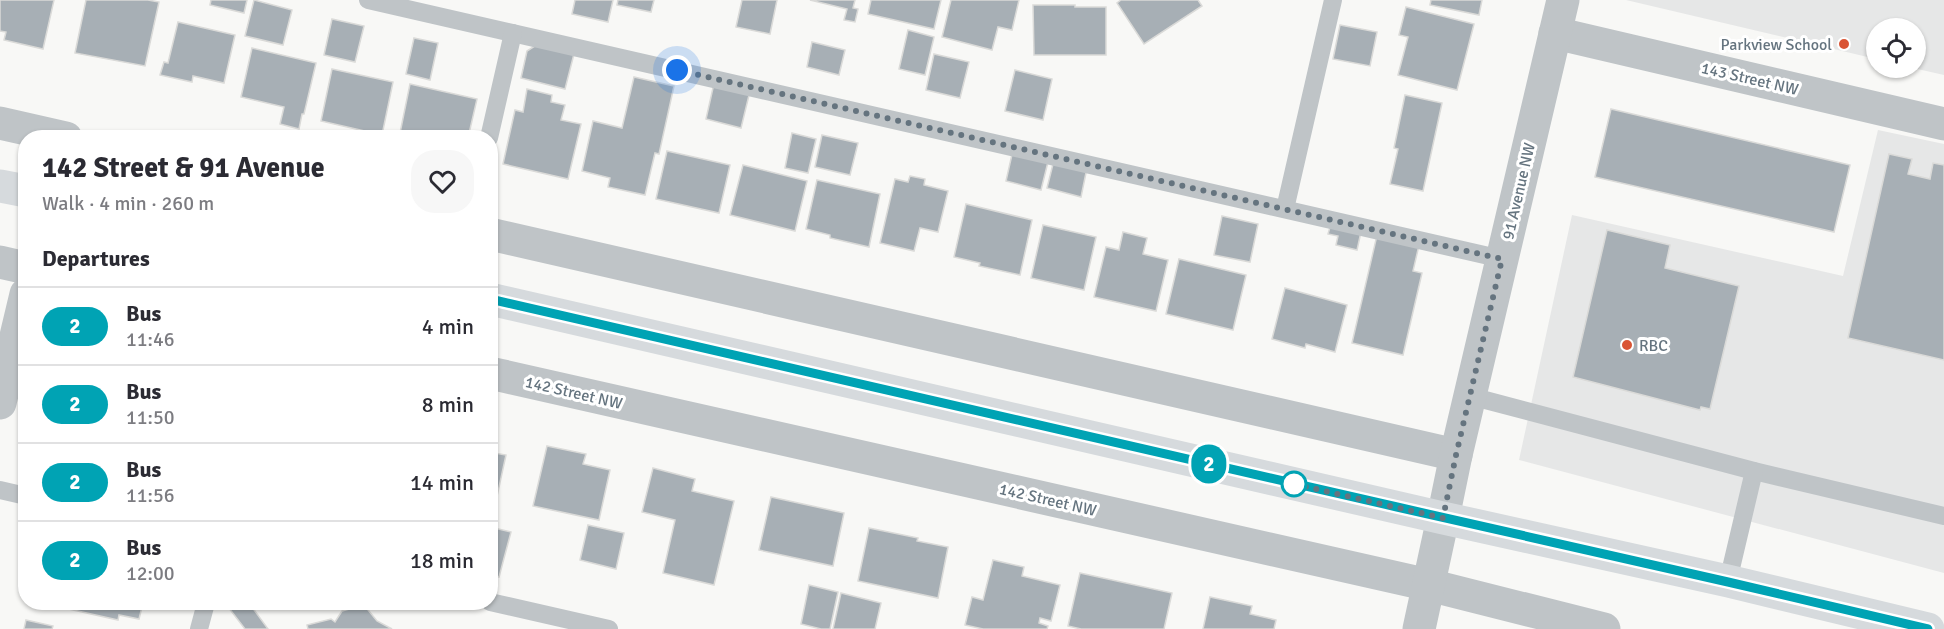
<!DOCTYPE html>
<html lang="en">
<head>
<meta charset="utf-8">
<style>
	body { margin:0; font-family:Signika,sans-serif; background:#f7f7f7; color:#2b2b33; height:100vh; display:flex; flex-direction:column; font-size:22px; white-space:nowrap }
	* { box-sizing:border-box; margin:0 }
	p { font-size:20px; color:#7c7c81 }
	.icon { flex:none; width:33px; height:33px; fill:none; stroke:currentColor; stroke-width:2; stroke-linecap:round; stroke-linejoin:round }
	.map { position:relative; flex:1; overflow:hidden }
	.sheet { position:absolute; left:18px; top:130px; width:480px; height:480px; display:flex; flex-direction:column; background:#fff; border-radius:24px; box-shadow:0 2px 4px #0004 }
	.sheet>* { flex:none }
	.badge { padding:0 12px; border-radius:20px; font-size:21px; line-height:39px }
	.fabs { position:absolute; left:1866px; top:18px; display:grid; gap:12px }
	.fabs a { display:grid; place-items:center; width:60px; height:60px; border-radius:50%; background:#fff; box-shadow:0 2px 4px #0004; font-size:30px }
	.you { position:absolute; width:30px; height:30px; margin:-15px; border:4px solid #fff; border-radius:50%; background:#1a73e8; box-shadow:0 0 0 9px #1a73e833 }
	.map>.badge { position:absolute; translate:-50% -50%; box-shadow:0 0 0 3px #fff }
	h2 { padding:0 24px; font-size:22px; line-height:54px }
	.round { display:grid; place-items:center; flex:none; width:63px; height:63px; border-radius:24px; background:#f7f7f7 }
	.head { display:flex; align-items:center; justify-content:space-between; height:102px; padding:0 24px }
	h1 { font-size:28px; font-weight:700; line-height:45px }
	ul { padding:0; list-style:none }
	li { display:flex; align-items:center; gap:18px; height:78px; padding:0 24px; border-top:2px solid #e1e1e2 }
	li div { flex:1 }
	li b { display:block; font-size:22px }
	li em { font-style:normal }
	li .badge { min-width:66px; font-weight:700; text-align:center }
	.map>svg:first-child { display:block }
	.built { fill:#e6e7e7 }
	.building { fill:#a7afb5; stroke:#dadad8; stroke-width:1.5 }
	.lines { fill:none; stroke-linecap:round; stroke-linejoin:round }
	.service { stroke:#bfc4c7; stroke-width:18 }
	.minor { stroke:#bfc4c7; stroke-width:33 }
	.tertiary { stroke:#bfc4c7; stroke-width:33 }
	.secondary { stroke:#d6dadd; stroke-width:33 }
	.line-casing { stroke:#fff; stroke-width:14 }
	.line { stroke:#00a3b4; stroke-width:9 }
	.walk { stroke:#65747f; stroke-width:6; stroke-dasharray:0 10.8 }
	.poi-dot { fill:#d95434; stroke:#fff; stroke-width:2 }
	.stop-dot { fill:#fff; stroke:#00a3b4; stroke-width:3 }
	.labels { text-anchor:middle; stroke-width:6; stroke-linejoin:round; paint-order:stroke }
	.poi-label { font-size:16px; fill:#65747f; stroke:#fff; text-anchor:end }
	.street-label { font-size:16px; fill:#65747f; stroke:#fff }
</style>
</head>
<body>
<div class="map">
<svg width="1944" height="629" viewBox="0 0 1944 629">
	<rect width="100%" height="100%" fill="#f8f8f6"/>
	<g class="built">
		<path d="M1626 0H1944V75L1913 68H1916V28H1876V59Z"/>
		<path d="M1878 130 1944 144V573L1519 460 1572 215 1843 276Z"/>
	</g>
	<g class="building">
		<path d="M0 0H54L43 49 4 40 6 32 0 31Z"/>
		<path d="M86 0H148L159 2 145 66 75 53Z"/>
		<path d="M211 0H247L244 13 210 5Z"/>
		<path d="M254 0 292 10 283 45 245 36Z"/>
		<path d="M575 0H613L608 22 572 14Z"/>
		<path d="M618 0H654L651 12 617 5Z"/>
		<path d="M742 0H777L770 34 736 27Z"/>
		<path d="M810 0H855L853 8 858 9 855 22 844 20 847 9Z"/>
		<path d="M871 0H941L934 29 868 14Z"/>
		<path d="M951 0H1019L1012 30 998 27 992 50 942 37Z"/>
		<path d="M1121 0H1198L1202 6 1144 44 1117 3Z"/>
		<path d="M1431 0H1482L1479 15 1430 5Z"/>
		<path d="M1033 5H1075V7H1106V55H1034Z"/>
		<path d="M1406 7 1474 24 1457 90 1398 75 1408 37 1399 35Z"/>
		<path d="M332 19 364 26 355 62 324 55Z"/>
		<path d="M178 22 235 35 224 83 193 76 192 82 160 75 164 62 168 63Z"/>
		<path d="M1340 25 1377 32 1370 66 1333 59Z"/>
		<path d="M908 30 934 37 925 75 899 69Z"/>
		<path d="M414 38 438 43 430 80 406 74Z"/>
		<path d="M541 42 575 50 565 89 521 78 527 51Z"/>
		<path d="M812 42 845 50 839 75 807 67Z"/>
		<path d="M252 48 316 63 304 114H302L299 129 280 124 284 107 241 97Z"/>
		<path d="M934 54 969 62 960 98 926 90Z"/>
		<path d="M332 69 393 82 382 135 321 121Z"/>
		<path d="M1015 70 1052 79 1043 120 1005 111Z"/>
		<path d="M634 77 674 86 659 154 655 153 645 195 608 187 610 178 582 171 593 121 622 128Z"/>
		<path d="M715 79 751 87 741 128 706 119Z"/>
		<path d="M410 84 477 99 468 138H419L400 133Z"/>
		<path d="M527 89 552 95 551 102 565 105 561 120 581 124 568 179 503 164 515 110 523 112Z"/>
		<path d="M1405 95 1442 103 1423 191 1390 184 1398 149 1394 148Z"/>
		<path d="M1611 109 1850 165 1834 232 1595 177Z"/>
		<path d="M792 133 816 139 808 173 785 168Z"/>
		<path d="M822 135 858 143 850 175 815 167Z"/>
		<path d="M1013 150 1049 158 1041 190 1006 181Z"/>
		<path d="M667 151 730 165 719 213 656 199Z"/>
		<path d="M1889 154 1912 159 1908 174 1930 179 1933 163 1944 165V360L1848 338Z"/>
		<path d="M1054 160 1087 168 1081 197 1047 188Z"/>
		<path d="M743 165 807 181 795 231 730 215Z"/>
		<path d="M910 176 925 179 924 185 948 191 938 232 920 228 914 251 880 243 895 179 908 182Z"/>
		<path d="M817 180 880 194 869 247 830 238V235L806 229Z"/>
		<path d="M966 204 1032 220 1020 275 979 266 980 263 954 257Z"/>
		<path d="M1222 216 1258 224 1250 262 1214 255Z"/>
		<path d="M1331 224 1361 232 1357 250 1336 245 1338 236 1328 234Z"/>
		<path d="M1043 225 1096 237 1084 290 1031 278Z"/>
		<path d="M1607 230 1670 245 1665 268 1739 286 1710 409 1701 407 1700 410 1573 377Z"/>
		<path d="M1378 231 1420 241 1413 271 1422 273 1403 355 1352 343Z"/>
		<path d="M1123 232 1147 238 1143 254 1168 260 1156 311 1094 297 1106 247 1119 250Z"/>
		<path d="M1179 259 1246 275 1233 330 1166 314Z"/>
		<path d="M1285 288 1347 305 1335 352 1306 344 1305 348 1272 339Z"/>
		<path d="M490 441 496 443 494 453 506 455 496 501 490 500Z"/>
		<path d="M547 446 586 454 583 464 610 470 599 520 533 506Z"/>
		<path d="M653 468 695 479 692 491 734 501 714 585 663 573 675 520 642 512Z"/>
		<path d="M771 497 844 513 833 566 759 550Z"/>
		<path d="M588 525 624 533 616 569 580 560Z"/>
		<path d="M490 527 511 532 499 577 490 575Z"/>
		<path d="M869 528 918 538 917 541 948 547 938 598 858 581Z"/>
		<path d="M993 560 1024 567 1022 576 1060 585 1051 621 1040 618 1039 623 1048 626 1047 629H983L965 625 972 597 983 600Z"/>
		<path d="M1080 573 1172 593 1164 629H1081L1068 626Z"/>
		<path d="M809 585 838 592 830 629H821L801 624Z"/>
		<path d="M841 593 881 603 875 629H833Z"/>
		<path d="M1210 597 1252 606 1250 614 1276 620 1274 629H1203Z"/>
		<path d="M42 603H143L139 619 119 615 118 620Z"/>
		<path d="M225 603H249L268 629H245Z"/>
		<path d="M364 605 377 621 392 629H308L307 625 331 619 335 622 342 611Z"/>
		<path d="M26 620 53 626 52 629H24Z"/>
	</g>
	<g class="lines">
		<g class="service">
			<path d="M368 0 1502 259"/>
			<path d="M489 138 513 33"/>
			<path d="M1285 209 1333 0"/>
			<path d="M1470 396 1754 471 1944 516"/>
			<path d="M0 490 26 496"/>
			<path d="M1728 581 1754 471"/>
			<path d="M490 602 609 629"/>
			<path d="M199 629 206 603"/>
		</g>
		<g class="minor">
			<path d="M1555 33 1944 124"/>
			<path d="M0 123 66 138"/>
			<path d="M490 234 1456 455"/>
			<path d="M0 262 26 268"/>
			<path d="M490 373 1429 585 1604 629"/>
			<path d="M0 403 26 294"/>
			<path d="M1419 629 1443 518"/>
		</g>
		<path class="tertiary" d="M1443 518 1456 455 1563 0"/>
		<g class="secondary">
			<path d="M0 186 26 191"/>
			<path d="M490 299 1443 518 1728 581 1928 629"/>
		</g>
	</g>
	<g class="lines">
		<g class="line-casing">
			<path id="line" d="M490 299 1397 507 1728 582 1928 629"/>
		</g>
		<use href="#line" class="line"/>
		<path class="walk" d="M677 70 1502 259 1456 455 1443 518 1294 484"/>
	</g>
	<g class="poi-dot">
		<circle cx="1844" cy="44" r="6"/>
		<circle cx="1627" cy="345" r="6"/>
	</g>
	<circle class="stop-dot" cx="1294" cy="484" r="12"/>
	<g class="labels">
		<g class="poi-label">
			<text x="1832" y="50">Parkview School</text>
			<text x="1639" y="351" text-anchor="start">RBC</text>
		</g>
		<g class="street-label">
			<text transform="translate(1750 78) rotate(13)" y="6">143 Street NW</text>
			<text transform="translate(1518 191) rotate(-77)" y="6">91 Avenue NW</text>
			<text transform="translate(574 392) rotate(13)" y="6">142 Street NW</text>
			<text transform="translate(1048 499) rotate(13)" y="6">142 Street NW</text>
		</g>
	</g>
</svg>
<div class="fabs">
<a><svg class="icon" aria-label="locate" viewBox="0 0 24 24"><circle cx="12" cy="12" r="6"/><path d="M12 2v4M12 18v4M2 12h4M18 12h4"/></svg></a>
</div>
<div class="you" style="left:677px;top:70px"></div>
<b class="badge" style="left:1209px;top:464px;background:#00a3b4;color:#fff">2</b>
<section class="sheet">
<div class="head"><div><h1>142 Street &amp; 91 Avenue</h1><p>Walk · 4 min · 260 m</p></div><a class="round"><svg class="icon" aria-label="heart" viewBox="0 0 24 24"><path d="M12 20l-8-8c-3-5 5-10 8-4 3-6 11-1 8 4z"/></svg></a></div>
<h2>Departures</h2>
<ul>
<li><span class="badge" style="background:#00a3b4;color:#fff">2</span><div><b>Bus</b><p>11:46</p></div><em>4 min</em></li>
<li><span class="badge" style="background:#00a3b4;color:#fff">2</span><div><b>Bus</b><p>11:50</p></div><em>8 min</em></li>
<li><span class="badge" style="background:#00a3b4;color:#fff">2</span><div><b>Bus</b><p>11:56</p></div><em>14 min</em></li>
<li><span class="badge" style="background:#00a3b4;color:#fff">2</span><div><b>Bus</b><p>12:00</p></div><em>18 min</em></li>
</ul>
</section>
</div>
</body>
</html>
